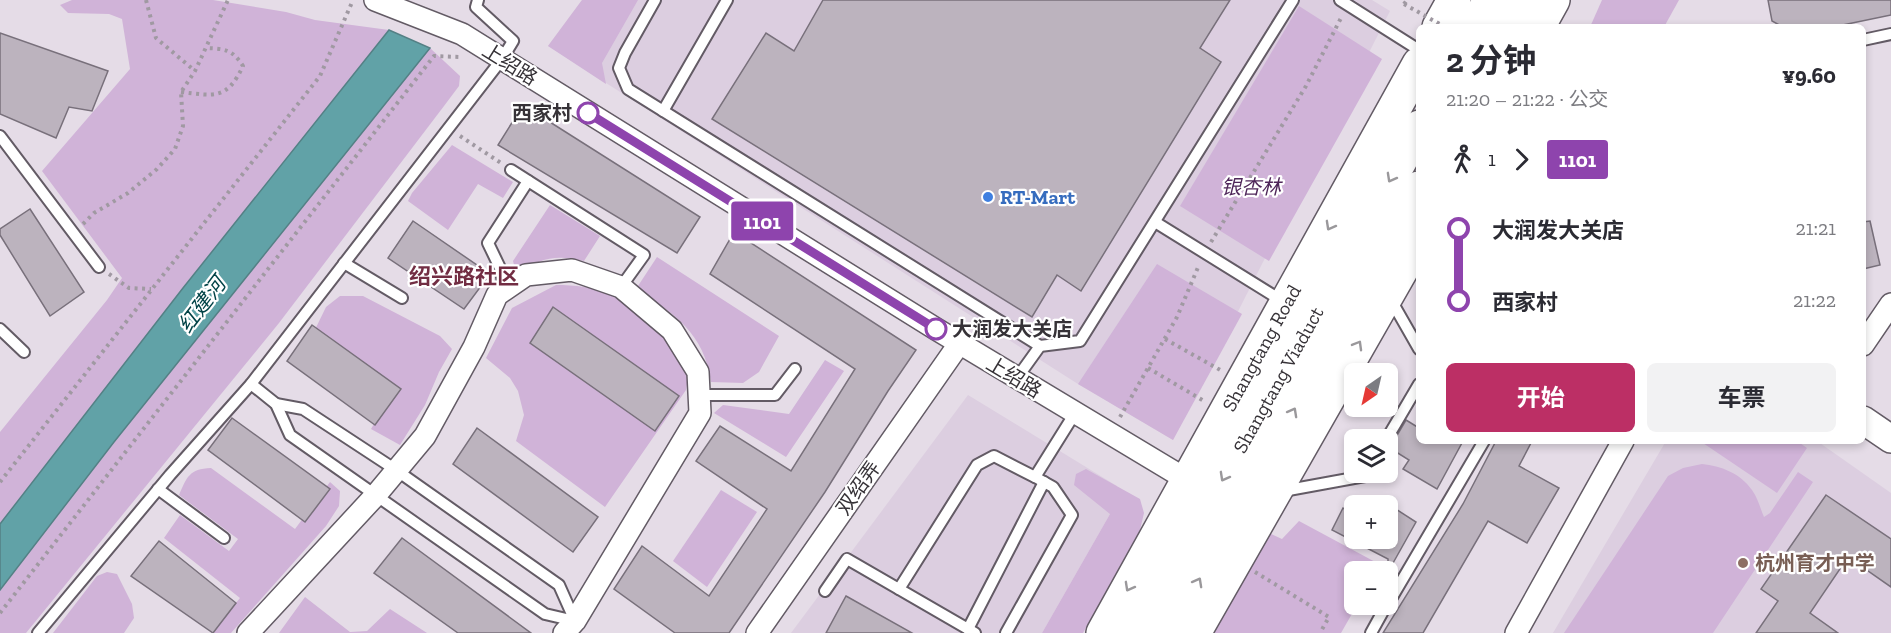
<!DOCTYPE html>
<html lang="zh">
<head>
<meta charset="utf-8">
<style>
	body { margin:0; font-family:"Zilla Slab","Noto Sans SC",serif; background:#f2f2f3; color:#2b2b33; height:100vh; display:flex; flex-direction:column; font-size:22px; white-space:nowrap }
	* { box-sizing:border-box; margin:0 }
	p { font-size:20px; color:#7c7c81 }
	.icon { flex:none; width:33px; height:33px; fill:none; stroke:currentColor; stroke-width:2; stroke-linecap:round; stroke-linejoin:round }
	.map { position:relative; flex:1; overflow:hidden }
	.drawer { position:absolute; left:1416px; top:24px; width:450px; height:420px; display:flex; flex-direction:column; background:#fff; border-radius:9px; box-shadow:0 3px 9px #0003 }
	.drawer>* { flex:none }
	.badge { padding:0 12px; border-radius:4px; font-size:21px; line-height:39px }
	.needle { width:39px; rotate:214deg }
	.fabs { position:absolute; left:1344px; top:363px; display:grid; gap:12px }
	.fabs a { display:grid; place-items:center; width:54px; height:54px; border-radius:9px; background:#fff; box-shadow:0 3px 9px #0003; font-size:30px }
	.map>.badge { position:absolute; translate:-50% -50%; box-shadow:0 0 0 3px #fff }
	.legs { display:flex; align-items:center; gap:9px; height:66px; padding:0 30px; font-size:20px }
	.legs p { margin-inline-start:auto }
	.headline { display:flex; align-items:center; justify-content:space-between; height:102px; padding:0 30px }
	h1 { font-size:33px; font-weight:700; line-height:45px }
	.button { display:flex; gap:12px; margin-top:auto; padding:12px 30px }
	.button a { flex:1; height:69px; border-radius:9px; background:#bc2f65; color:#fff; font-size:24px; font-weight:700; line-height:69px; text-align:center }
	.button a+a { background:#f2f2f3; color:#2b2b33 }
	ul { padding:0 30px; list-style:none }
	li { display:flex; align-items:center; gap:21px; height:72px; font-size:22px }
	li i { display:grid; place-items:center; width:9px; height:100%; margin:0 8px; background:currentColor }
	li i::after { content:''; width:15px; height:15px; margin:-8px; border:4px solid; border-radius:50%; background:#fff }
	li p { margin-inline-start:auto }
	li:first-child i { background:linear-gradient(#0000 50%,currentColor 0) }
	li:last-child i { background:linear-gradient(currentColor 50%,#0000 0) }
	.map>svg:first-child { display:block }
	.built { fill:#dccee0 }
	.green { fill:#d0b3d8 }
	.water { fill:#61a2a7; stroke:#548085; stroke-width:1.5 }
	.building { fill:#bcb3be; stroke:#78707b; stroke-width:1.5 }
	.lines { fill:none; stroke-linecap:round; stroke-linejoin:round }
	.service-casing { stroke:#635b65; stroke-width:14 }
	.minor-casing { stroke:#635b65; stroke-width:24 }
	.tertiary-casing { stroke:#635b65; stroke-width:30 }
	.primary-casing { stroke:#635b65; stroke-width:36 }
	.trunk-casing { stroke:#635b65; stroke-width:36 }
	.path { stroke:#a099a2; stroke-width:4; stroke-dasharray:3 4.5; stroke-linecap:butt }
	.service { stroke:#fff; stroke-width:10 }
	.minor { stroke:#fff; stroke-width:21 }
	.tertiary { stroke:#fff; stroke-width:27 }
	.primary { stroke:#fff; stroke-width:33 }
	.trunk { stroke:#fff; stroke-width:33 }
	.path-bridge { stroke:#a099a2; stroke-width:4; stroke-dasharray:3 4.5; stroke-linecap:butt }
	.oneway { stroke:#9a989b }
	.line-1-casing { stroke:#fff; stroke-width:14 }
	.line-1 { stroke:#8e44ad; stroke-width:9 }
	.stop-1-dot { fill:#fff; stroke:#8e44ad; stroke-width:3 }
	.shop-dot { fill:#3f7fe0; stroke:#fff; stroke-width:2 }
	.education-dot { fill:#8d6e63; stroke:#fff; stroke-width:2 }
	.labels { text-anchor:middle; stroke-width:4.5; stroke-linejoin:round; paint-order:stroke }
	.street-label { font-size:20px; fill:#363237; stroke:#fff }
	.stop-label { font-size:20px; font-weight:bold; fill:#363237; stroke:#fff; text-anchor:end }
	.park-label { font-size:20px; font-style:italic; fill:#4f275a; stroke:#fff }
	.shop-label { font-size:20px; font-weight:bold; fill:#366cbe; stroke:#fff; text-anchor:start }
	.education-label { font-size:20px; font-weight:bold; fill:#785e54; stroke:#fff; text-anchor:start }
	.water-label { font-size:21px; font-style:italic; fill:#014246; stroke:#fff }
	.quarter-label { font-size:22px; font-weight:bold; fill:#722d43; stroke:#fff }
</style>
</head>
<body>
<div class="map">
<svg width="1891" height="633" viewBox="0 0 1891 633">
	<rect width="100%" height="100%" fill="#e5dce7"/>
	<g class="built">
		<path d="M582 0H1372L1390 11 1173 440 1078 384 548 46Z"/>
		<path d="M968 395 1117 486 1110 514 1042 633H791Z"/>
		<path d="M1666 441H1817L1891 493V633H1553Z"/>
	</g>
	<g class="green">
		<path d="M72 0H213L286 12 315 20 389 30 183 288 0 524V432L107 300 122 278 42 171 130 69 122 19 109 14 68 13 60 5Z"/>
		<path d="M582 0H638L602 63 606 84 548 46Z"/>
		<path d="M1602 0H1679L1664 27H1590Z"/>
		<path d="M1299 6 1382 59 1269 261 1180 206Z"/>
		<path d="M430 48 460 76 459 86 444 106 279 323 26 633H0V590L114 442Z"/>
		<path d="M452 145 513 182 503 198 478 184 448 230 408 201 412 193Z"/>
		<path d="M550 205 600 236 584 261C551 254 545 259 516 272L513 261Z"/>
		<path d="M657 257 779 336 759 372 743 383 711 382C704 333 675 314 636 289Z"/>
		<path d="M1157 264 1242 314 1173 440 1078 384Z"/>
		<path d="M556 285C574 285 595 287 611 295 636 309 677 345 687 371 689 377 687 384 686 390L605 507 516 441 524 415 518 391 510 378 486 358 512 308Z"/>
		<path d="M340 296H363L440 336 452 349 439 372 425 405 400 445 371 429 378 417 309 342 326 307Z"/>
		<path d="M825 360 844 371 786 457 714 413 723 405 789 414Z"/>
		<path d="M1700 441H1797L1807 448 1777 493Z"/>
		<path d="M1702 464C1721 466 1740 473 1752 490 1758 498 1760 508 1764 517L1770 513 1798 472 1813 482 1713 633H1564L1668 476 1683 468Z"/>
		<path d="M211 468 295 529 330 482 340 491 339 506 326 526 231 633H211L240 598 164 538 180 515 229 551 238 539 179 495C187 477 189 469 211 468Z"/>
		<path d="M1086 469 1140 499 1144 513 1140 530 1083 633H1042L1110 514 1074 485 1076 474Z"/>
		<path d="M721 490 757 512 707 587 673 561Z"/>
		<path d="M1299 521 1379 564 1375 571 1354 572V604L1357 605 1341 633H1210L1267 532 1282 539Z"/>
		<path d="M107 572 117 574 132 604 134 618 124 633H53L97 576Z"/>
		<path d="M305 597 350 632 367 631 390 609 427 633H279Z"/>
	</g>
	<path class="water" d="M389 30 430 48 114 442 0 590V524L183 288Z"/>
	<g class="building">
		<path d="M823 0H1230L1200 48 1221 62 1081 291 1057 275 1032 317 712 119 766 33 794 51Z"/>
		<path d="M1768 0H1891V15L1833 27H1783L1772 21Z"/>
		<path d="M0 33 108 71 92 111 69 107 56 138 0 114Z"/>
		<path d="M523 105 700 217 677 253 498 145Z"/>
		<path d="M30 209 84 292 50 316 0 235V229Z"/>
		<path d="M413 221 490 274 464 309 388 258Z"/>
		<path d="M1870 221 1880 265 1863 269V222Z"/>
		<path d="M734 232 916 350 888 391 825 492 729 633H675L614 589 642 546 709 596 767 509 696 461 720 426 791 471 855 369 710 274Z"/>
		<path d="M553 307 679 396 655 431 530 343Z"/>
		<path d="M312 325 401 389 375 425 287 361Z"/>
		<path d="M232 418 330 489 305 522 208 450Z"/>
		<path d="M1406 420 1419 428V441H1463L1437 489 1403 469 1409 460 1388 447 1392 444Z"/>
		<path d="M477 428 598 517 573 552 453 464Z"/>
		<path d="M1496 441H1532L1519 466 1559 488 1527 543 1488 521 1423 633H1383L1463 504Z"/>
		<path d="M1826 495 1891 539V587L1848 557 1810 613 1838 633H1756L1778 601 1761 589Z"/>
		<path d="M1388 504 1416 522 1388 572V559L1332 530 1343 508 1354 515V538H1388Z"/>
		<path d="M402 538 531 633H458L374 573Z"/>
		<path d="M159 541 236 603 213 633 131 576Z"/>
		<path d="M846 596 912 633H826Z"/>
	</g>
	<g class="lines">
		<g class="service-casing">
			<g id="service">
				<path d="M655 0 625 53 619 68 628 89 1040 346"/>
				<path d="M1340 0 1419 50"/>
				<path d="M1863 40 1891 34"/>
				<path d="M663 111 727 0"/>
				<path d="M0 136 99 267"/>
				<path d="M511 170 644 255 621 287"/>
				<path d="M1155 222 1284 302"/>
				<path d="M344 263 402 298"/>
				<path d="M504 290 501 270 488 243 528 181"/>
				<path d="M1391 300 1419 349"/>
				<path d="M0 329 24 352"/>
				<path d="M1017 378 1040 346 1080 341 1293 0"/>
				<path d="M251 384 276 404 290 435 545 614 575 621"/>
				<path d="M699 395H775L795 369"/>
				<path d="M276 404 303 409 396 470 559 585 575 621"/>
				<path d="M1386 440 1419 384"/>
				<path d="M158 489 224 538"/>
				<path d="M1283 491 1365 476 1367 472"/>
				<path d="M899 589 977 465 994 456 1035 477"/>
				<path d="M825 591 847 559 975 633"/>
				<path d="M1388 604 1484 441"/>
				<path d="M968 629 1044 482"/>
				<path d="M38 633 170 475 251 384 502 59 513 41 476 7 478 0"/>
				<path d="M1006 633 1072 515 1053 487 1035 477 1075 413"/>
				<path d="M1371 633 1387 604"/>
			</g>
		</g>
		<g class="minor-casing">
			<g id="minor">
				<path d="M375 0 462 34 936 329 1189 481"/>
				<path d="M1863 345 1891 304"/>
				<path d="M248 633 375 496 425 436 474 347 497 295 526 275 572 270 621 287 672 330 698 372 700 413 575 621 564 633"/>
				<path d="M757 633 959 344"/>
				<path d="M1516 633 1623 441"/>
			</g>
		</g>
		<g class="tertiary-casing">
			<path id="tertiary" d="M1863 420 1891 439"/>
		</g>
		<g class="primary-casing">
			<g id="primary">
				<path d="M1439 27 1454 0"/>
				<path d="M1538 27 1553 0"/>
				<path id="s1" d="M1103 633 1419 64"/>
				<path d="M1194 633 1419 239"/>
			</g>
		</g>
		<g class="trunk-casing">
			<g id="trunk">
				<path d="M1475 27 1490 0"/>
				<path d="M1510 27 1525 0"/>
				<path id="s2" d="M1137 633 1419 127"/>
				<path d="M1170 633 1419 188"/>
			</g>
		</g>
		<g class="path">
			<path d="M146 0 156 38 195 71"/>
			<path d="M1404 4 1407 0"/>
			<path d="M181 92C215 96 227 100 243 66 232 49 225 49 206 48"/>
			<path d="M460 136 501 163"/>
			<path d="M83 224 94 213 128 193 157 169 175 149 183 126 181 92 195 71 228 0"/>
			<path d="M1211 242 1306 86 1341 18"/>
			<path d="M109 274 129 288 151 289"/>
			<path d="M1165 339 1222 371"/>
			<path d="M1148 368 1204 401"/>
			<path d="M1120 417 1177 317 1199 265"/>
			<path d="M0 482 320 76 353 0"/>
			<path d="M1255 572 1329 617 1320 633"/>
			<path d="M0 613 434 56 459 57"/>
		</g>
		<use href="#service" class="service"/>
		<use href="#minor" class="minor"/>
		<use href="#tertiary" class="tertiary"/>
		<use href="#primary" class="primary"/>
		<use href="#trunk" class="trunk"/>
		<path class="path-bridge" d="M1404 4 1445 27"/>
	</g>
	<defs><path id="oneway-chevron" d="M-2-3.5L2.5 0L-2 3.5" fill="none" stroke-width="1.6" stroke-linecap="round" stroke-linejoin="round" transform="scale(1.5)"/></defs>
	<g class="oneway">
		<use href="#oneway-chevron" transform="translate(1391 178) rotate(119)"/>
		<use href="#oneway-chevron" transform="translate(1330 226) rotate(119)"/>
		<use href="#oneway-chevron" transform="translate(1358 345) rotate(-60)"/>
		<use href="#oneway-chevron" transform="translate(1293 412) rotate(-61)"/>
		<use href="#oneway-chevron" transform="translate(1224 477) rotate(119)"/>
		<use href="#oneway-chevron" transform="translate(1198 582) rotate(-61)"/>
		<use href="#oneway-chevron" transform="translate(1129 587) rotate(119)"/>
	</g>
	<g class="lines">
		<g class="line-1-casing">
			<path id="line-1" d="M588 113 936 329"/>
		</g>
		<use href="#line-1" class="line-1"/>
	</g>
	<g class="stop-1-dot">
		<circle cx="588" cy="113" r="10"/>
		<circle cx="936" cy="329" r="10"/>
	</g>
	<circle class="shop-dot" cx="988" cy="197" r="6"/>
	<circle class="education-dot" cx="1743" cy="563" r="6"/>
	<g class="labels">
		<g class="street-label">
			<text transform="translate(510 64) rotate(32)" y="7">上绍路</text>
			<text dy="7" stroke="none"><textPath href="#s1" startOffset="326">Shangtang Road</textPath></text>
			<text transform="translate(1014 377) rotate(31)" y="7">上绍路</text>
			<text dy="7" stroke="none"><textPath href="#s2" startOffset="290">Shangtang Viaduct</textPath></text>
			<text transform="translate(858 488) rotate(-55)" y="7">双绍弄</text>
		</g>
		<g class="stop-label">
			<text x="572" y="120">西家村</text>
			<text x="952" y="336" text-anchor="start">大润发大关店</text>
		</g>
		<g class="park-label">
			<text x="1251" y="194">银杏林</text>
		</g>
		<g class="shop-label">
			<text x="1000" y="204">RT-Mart</text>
		</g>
		<g class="education-label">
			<text x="1755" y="570">杭州育才中学</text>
		</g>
		<g class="water-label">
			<text transform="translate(202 305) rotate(-53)" y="7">红建河</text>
		</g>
		<g class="quarter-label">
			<text x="464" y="284">绍兴路社区</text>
		</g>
	</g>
</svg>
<div class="fabs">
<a><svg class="needle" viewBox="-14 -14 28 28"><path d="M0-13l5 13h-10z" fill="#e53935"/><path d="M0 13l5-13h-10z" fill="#7c7c81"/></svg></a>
<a><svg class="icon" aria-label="layers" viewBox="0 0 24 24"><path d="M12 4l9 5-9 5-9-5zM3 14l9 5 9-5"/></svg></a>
<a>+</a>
<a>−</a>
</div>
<b class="badge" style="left:762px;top:221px;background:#8e44ad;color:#fff">1101</b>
<section class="drawer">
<div class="headline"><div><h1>2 分钟</h1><p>21:20 – 21:22 · 公交</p></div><b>¥9.60</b></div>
<div class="legs"><svg class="icon" aria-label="walk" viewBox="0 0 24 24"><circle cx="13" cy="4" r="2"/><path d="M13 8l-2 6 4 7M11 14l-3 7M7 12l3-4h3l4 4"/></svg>1<svg class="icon" aria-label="forward" viewBox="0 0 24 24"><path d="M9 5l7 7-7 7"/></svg><b class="badge" style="background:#8e44ad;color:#fff">1101</b></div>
<ul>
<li><i style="color:#8e44ad"></i><b>大润发大关店</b><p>21:21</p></li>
<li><i style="color:#8e44ad"></i><b>西家村</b><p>21:22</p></li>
</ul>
<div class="button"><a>开始</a><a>车票</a></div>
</section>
</div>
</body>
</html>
